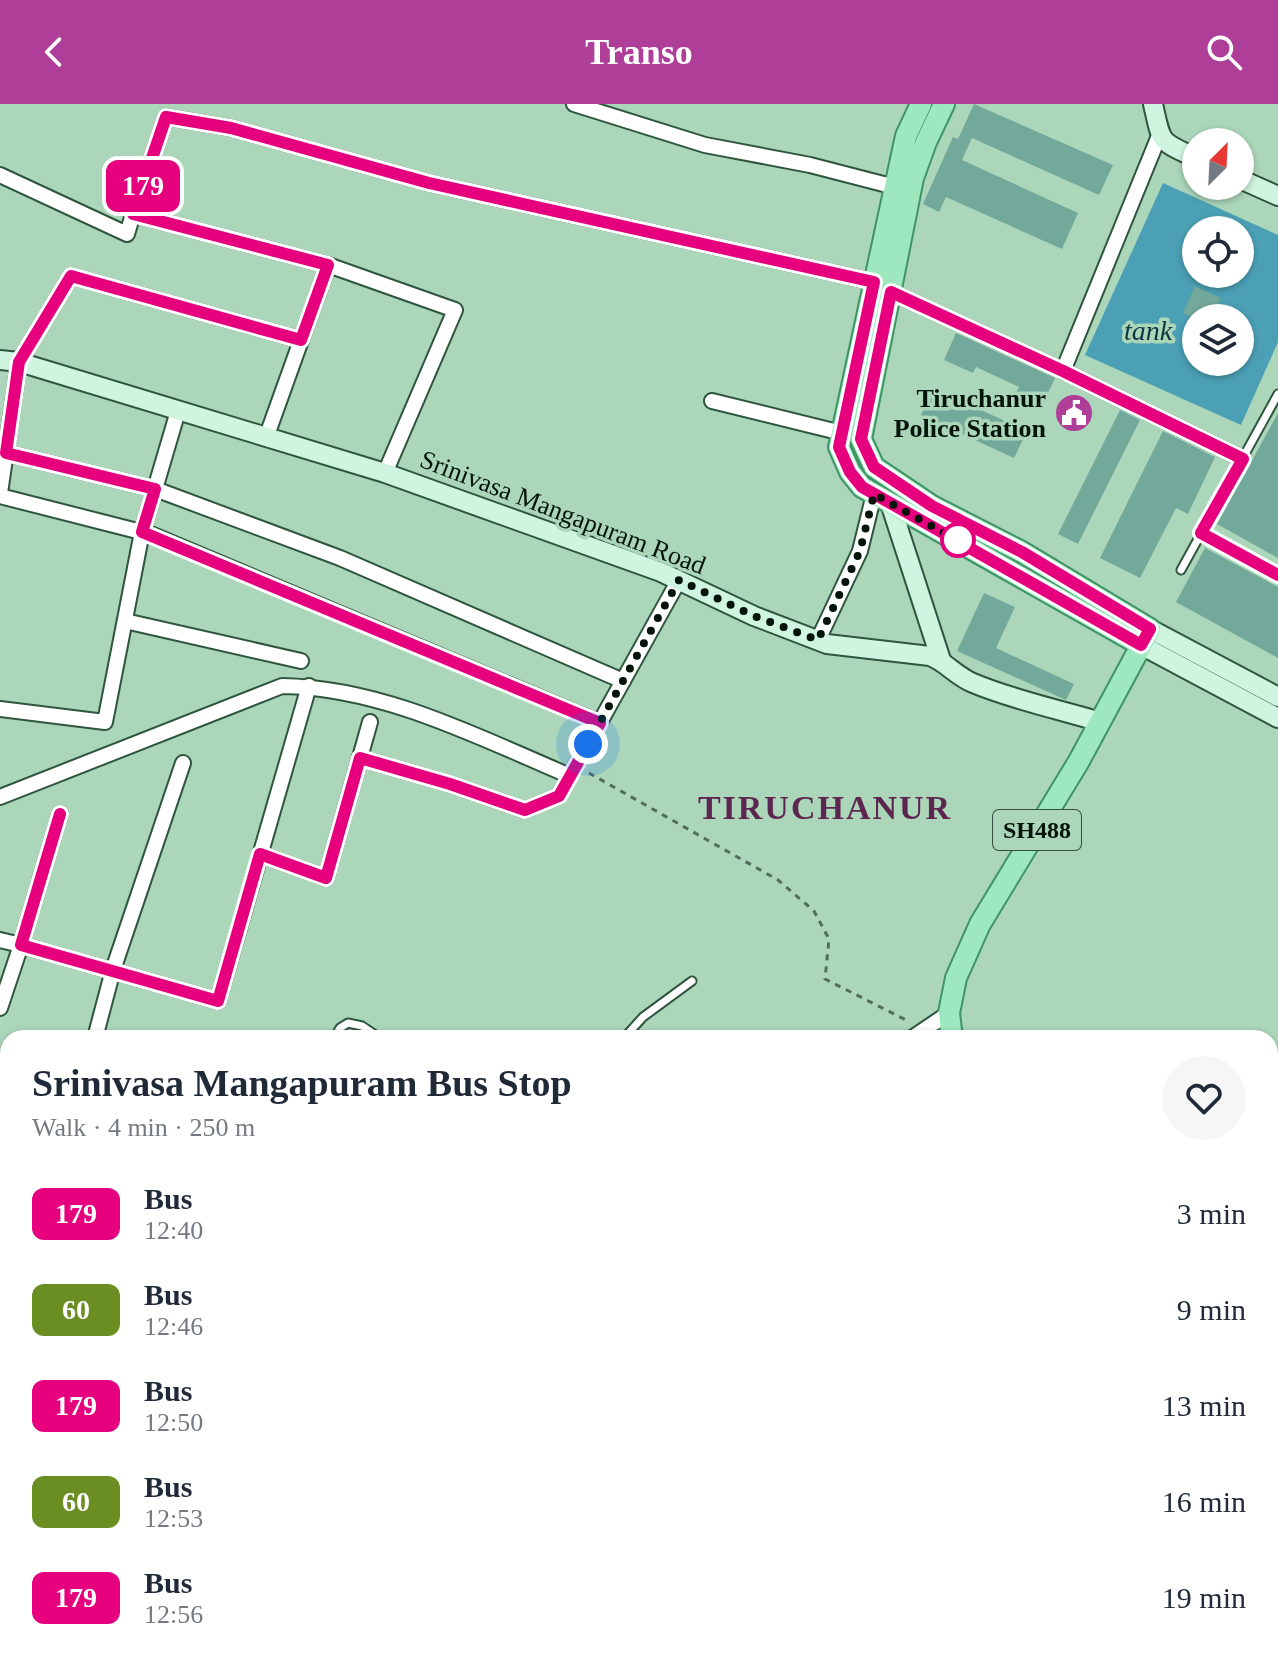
<!DOCTYPE html>
<html lang="en">
<head>
<meta charset="utf-8">
<style>
	body { margin:0; font-family:"Times New Roman",serif; background:#f6f6f7; color:#1f2937; height:100vh; display:flex; flex-direction:column; font-size:30px; white-space:nowrap }
	* { box-sizing:border-box; margin:0 }
	p { font-size:26px; color:#747a83 }
	.icon { flex:none; width:44px; height:44px; fill:none; stroke:currentColor; stroke-width:2; stroke-linecap:round; stroke-linejoin:round }
	.map { position:relative; flex:1; overflow:hidden }
	.details { position:absolute; left:0px; top:926px; width:1278px; height:634px; display:flex; flex-direction:column; background:#fff; border-radius:24px 24px 0 0; box-shadow:0 2px 6px #0004 }
	.details>* { flex:none }
	.badge { padding:0 16px; border-radius:12px; font-size:28px; line-height:52px }
	.needle { width:52px; rotate:24deg }
	.tools { position:absolute; left:1182px; top:24px; display:grid; gap:16px }
	.tools a { display:grid; place-items:center; width:72px; height:72px; border-radius:50%; background:#fff; box-shadow:0 2px 6px #0004; font-size:40px }
	.you { position:absolute; width:40px; height:40px; margin:-20px; border:6px solid #fff; border-radius:50%; background:#1a73e8; box-shadow:0 0 0 12px #1a73e833 }
	.map>.badge { position:absolute; translate:-50% -50%; box-shadow:0 0 0 4px #fff }
	.round { display:grid; place-items:center; flex:none; width:84px; height:84px; border-radius:42px; background:#f6f6f7 }
	.head { display:flex; align-items:center; justify-content:space-between; height:136px; padding:0 32px }
	h1 { font-size:38px; font-weight:700; line-height:60px }
	ul { padding:0; list-style:none }
	li { display:flex; align-items:center; gap:24px; height:96px; padding:0 32px }
	li div { flex:1 }
	li b { display:block; font-size:30px }
	li em { font-style:normal }
	li .badge { min-width:88px; font-weight:700; text-align:center }
	header { display:flex; justify-content:space-between; align-items:center; height:104px; padding:0 32px; background:#af3e99; color:#fff; font-size:36px; font-weight:700 }
	.map>svg:first-child { display:block }
	.water { fill:#4ba0b5; fill-rule:evenodd }
	.building { fill:#73a99b }
	.lines { fill:none; stroke-linecap:round; stroke-linejoin:round }
	.lane-casing { stroke:#2e563e; stroke-width:11 }
	.street-casing { stroke:#2e563e; stroke-width:18 }
	.secondary-casing { stroke:#2e563e; stroke-width:22 }
	.primary-casing { stroke:#3e9464; stroke-width:24 }
	.path { stroke:#516d5b; stroke-width:3; stroke-dasharray:6 6; stroke-linecap:butt }
	.lane { stroke:#fff; stroke-width:7 }
	.street { stroke:#fff; stroke-width:14 }
	.secondary { stroke:#cff4df; stroke-width:18 }
	.primary { stroke:#9ee8bf; stroke-width:20 }
	.line-casing { stroke:#fff; stroke-width:18 }
	.line { stroke:#e6007e; stroke-width:12 }
	.walk { stroke:#04140a; stroke-width:8; stroke-dasharray:0 14.4 }
	.stop-dot { fill:#fff; stroke:#e6007e; stroke-width:4 }
	.labels { text-anchor:middle; stroke-width:7; stroke-linejoin:round; paint-order:stroke }
	.shield { fill:#abd6ba; stroke:#364e3f; stroke-width:2 }
	.shield-label { font-size:24px; font-weight:bold; fill:#04140a }
	.poi-label { font-size:26px; font-weight:bold; fill:#04140a; stroke:#abd6ba; text-anchor:end }
	.street-label { font-size:26px; fill:#04140a; stroke:#abd6ba }
	.water-label { font-size:28px; font-style:italic; fill:#0e3740; stroke:#abd6ba }
	.district-label { font-size:34px; font-weight:bold; letter-spacing:2px; fill:#5d2651; stroke:#abd6ba }
</style>
</head>
<body>
<header><svg class="icon" aria-label="back" viewBox="0 0 24 24"><path d="M15 5l-7 7 7 7"/></svg>Transo<svg class="icon" aria-label="search" viewBox="0 0 24 24"><circle cx="10" cy="10" r="6"/><path d="M15 15l6 6"/></svg></header>
<div class="map">
<svg width="1278" height="1559" viewBox="0 0 1278 1559">
	<rect width="100%" height="100%" fill="#abd6ba"/>
	<path class="water" d="M1163 79 1278 131V238L1241 321 1085 251ZM1196 126H1240V170H1196ZM1196 214H1240V258H1196Z"/>
	<g class="building">
		<path d="M974 0 1113 61 1099 91 972 34 962 56 1078 109 1062 145 946 93 939 108 923 100 953 33 958 35Z"/>
		<path d="M1195 182 1221 194 1212 214H1193L1183 209Z"/>
		<path d="M956 229 1055 274 1041 304 1015 291 1019 283 976 263 973 269 944 256Z"/>
		<path d="M933 284 1027 327 1014 354 921 311Z"/>
		<path d="M1120 306 1140 316 1078 440 1058 430Z"/>
		<path d="M1278 309V454L1217 420Z"/>
		<path d="M1163 327 1215 353 1188 410 1176 404 1140 474 1100 454Z"/>
		<path d="M1205 444 1278 483V554L1176 498Z"/>
		<path d="M984 489 1015 503 996 544 1074 580 1066 596 957 547Z"/>
	</g>
	<g class="lines">
		<g class="lane-casing">
			<g id="lane">
				<path d="M1201 429 1278 471"/>
				<path d="M1181 466 1278 290"/>
				<path d="M334 934 340 924 348 919 362 922 380 934"/>
				<path d="M624 934 643 913 692 877"/>
			</g>
		</g>
		<g class="street-casing">
			<g id="street">
				<path d="M574 0 705 41 810 61 895 83"/>
				<path d="M1159 32 1063 267 1243 355"/>
				<path d="M0 71 127 130 133 110"/>
				<path d="M891 188 1063 267"/>
				<path d="M712 297 842 329"/>
				<path d="M178 307 155 385 340 454 623 577"/>
				<path d="M266 334 328 161"/>
				<path d="M385 369 455 206 328 161 133 110 166 13 231 24 429 79 874 178"/>
				<path d="M0 389 19 258 71 172 301 236"/>
				<path d="M0 392 153 431 600 619"/>
				<path d="M125 517 301 557"/>
				<path d="M818 536 860 447 874 390"/>
				<path d="M0 605 105 618 142 428 155 385 6 349"/>
				<path d="M360 654 450 680 525 706 559 692 679 476"/>
				<path d="M0 693 282 582C384 584 478 633 570 672"/>
				<path d="M260 750 326 774 370 618"/>
				<path d="M0 836 21 841 60 710"/>
				<path d="M0 904 21 841 218 897 309 582"/>
				<path d="M95 934 113 866 183 659"/>
				<path d="M912 934 949 909"/>
				<path d="M1270 1058 1278 1062"/>
				<path d="M0 1073 8 1075"/>
				<path d="M1270 1203 1278 1197"/>
				<path d="M0 1245 8 1222"/>
				<path d="M0 1365 8 1391 0 1423"/>
				<path d="M0 1438 8 1440"/>
				<path d="M72 1559 74 1552"/>
				<path d="M320 1559 324 1552"/>
				<path d="M439 1559 441 1552"/>
				<path d="M583 1559 585 1552"/>
				<path d="M698 1559 700 1552"/>
				<path d="M1130 1559V1552"/>
			</g>
		</g>
		<g class="secondary-casing">
			<g id="secondary">
				<path d="M1153 0C1162 40 1159 37 1196 54"/>
				<path d="M1240 75 1278 92"/>
				<path d="M0 256 19 258 385 369 661 468 754 512 827 540 930 552C946 558 956 572 973 579 1013 596 1058 605 1100 618"/>
				<path d="M890 399 941 556"/>
				<path d="M1150 525 1278 593"/>
				<path d="M1141 541 1278 614"/>
			</g>
		</g>
		<g class="primary-casing">
			<g id="primary">
				<path d="M921 0 906 32 839 343 850 368 862 383 1141 541"/>
				<path d="M944 0 926 38 913 74 861 335 874 363 932 402 1022 448 1150 525 1079 657 980 820 956 874 949 909 952 934"/>
				<path d="M1270 1411 1278 1421"/>
			</g>
		</g>
		<path class="path" d="M589 669 778 776 814 807 829 835 825 875 910 918"/>
		<use href="#lane" class="lane"/>
		<use href="#street" class="street"/>
		<use href="#secondary" class="secondary"/>
		<use href="#primary" class="primary"/>
	</g>
	<g class="lines">
		<g class="line-casing">
			<path id="line" d="M60 710 21 841 218 897 260 750 326 774 360 654 450 680 525 706 559 692 600 619 142 428 155 385 6 349 19 258 71 172 301 236 328 161 133 110 166 13 231 24 429 79 874 178 839 343 850 368 862 383 1141 541 1150 525 1022 448 932 402 874 363 861 335 891 188 1063 267 1243 355 1201 429 1278 471"/>
		</g>
		<use href="#line" class="line"/>
		<path class="walk" d="M588 640 679 476 754 512 818 536 860 447 874 390 964 440 958 436"/>
	</g>
	<defs>
		<g id="civic-disc" transform="scale(2)"><circle r="9.5" fill="#af3e99" stroke="#abd6ba"/><path d="M-.6-6.5H3V-4.5H.6V-3L4-1V1h2V6H-6V1h2V-1L-.6-3ZM-1.2 2.5V6h2.4V2.5Z" fill="#fff"/></g>
	</defs>
	<g fill-rule="evenodd">
		<use href="#civic-disc" x="1074" y="309"/>
	</g>
	<circle class="stop-dot" cx="958" cy="436" r="16"/>
	<g class="labels">
		<rect class="shield" x="993" y="706" width="88" height="40" rx="6"/>
		<g class="shield-label">
			<text x="1037" y="734">SH488</text>
		</g>
		<g class="poi-label">
			<text x="1046" y="303">Tiruchanur<tspan x="1046" dy="30">Police Station</tspan></text>
		</g>
		<g class="street-label">
			<text transform="translate(563 408) rotate(21)" y="9">Srinivasa Mangapuram Road</text>
		</g>
		<g class="water-label">
			<text x="1148" y="236">tank</text>
		</g>
		<g class="district-label">
			<text x="825" y="715">TIRUCHANUR</text>
		</g>
	</g>
</svg>
<div class="tools">
<a><svg class="needle" viewBox="-14 -14 28 28"><path d="M0-13l5 13h-10z" fill="#e53935"/><path d="M0 13l5-13h-10z" fill="#747a83"/></svg></a>
<a><svg class="icon" aria-label="locate" viewBox="0 0 24 24"><circle cx="12" cy="12" r="6"/><path d="M12 2v4M12 18v4M2 12h4M18 12h4"/></svg></a>
<a><svg class="icon" aria-label="layers" viewBox="0 0 24 24"><path d="M12 4l9 5-9 5-9-5zM3 14l9 5 9-5"/></svg></a>
</div>
<div class="you" style="left:588px;top:640px"></div>
<b class="badge" style="left:143px;top:82px;background:#e6007e;color:#fff">179</b>
<section class="details">
<div class="head"><div><h1>Srinivasa Mangapuram Bus Stop</h1><p>Walk · 4 min · 250 m</p></div><a class="round"><svg class="icon" aria-label="heart" viewBox="0 0 24 24"><path d="M12 20l-8-8c-3-5 5-10 8-4 3-6 11-1 8 4z"/></svg></a></div>
<ul>
<li><span class="badge" style="background:#e6007e;color:#fff">179</span><div><b>Bus</b><p>12:40</p></div><em>3 min</em></li>
<li><span class="badge" style="background:#6b8e23;color:#fff">60</span><div><b>Bus</b><p>12:46</p></div><em>9 min</em></li>
<li><span class="badge" style="background:#e6007e;color:#fff">179</span><div><b>Bus</b><p>12:50</p></div><em>13 min</em></li>
<li><span class="badge" style="background:#6b8e23;color:#fff">60</span><div><b>Bus</b><p>12:53</p></div><em>16 min</em></li>
<li><span class="badge" style="background:#e6007e;color:#fff">179</span><div><b>Bus</b><p>12:56</p></div><em>19 min</em></li>
</ul>
</section>
</div>
</body>
</html>
